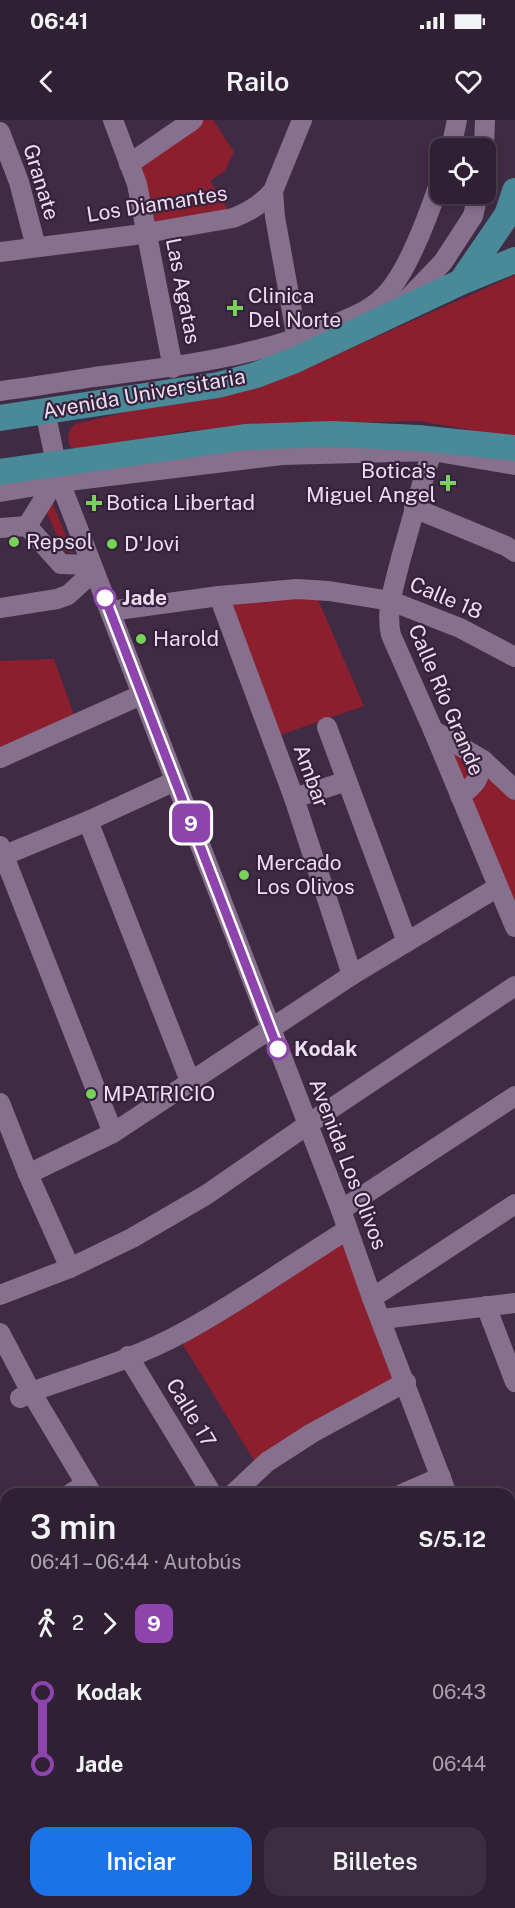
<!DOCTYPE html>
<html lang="es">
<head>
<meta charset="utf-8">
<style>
	body { margin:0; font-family:"Public Sans",sans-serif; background:#3c2d40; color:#f1f3f6; height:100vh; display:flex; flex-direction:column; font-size:22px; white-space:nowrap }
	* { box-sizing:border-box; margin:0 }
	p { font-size:20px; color:#a8a3ac }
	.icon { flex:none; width:33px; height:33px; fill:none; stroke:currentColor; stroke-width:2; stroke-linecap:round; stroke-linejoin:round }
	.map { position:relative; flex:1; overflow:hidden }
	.side { position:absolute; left:0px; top:1368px; width:516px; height:420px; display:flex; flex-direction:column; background:#302034; border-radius:18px 18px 0 0; box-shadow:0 3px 9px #0003,0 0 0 2px #4b3e4f }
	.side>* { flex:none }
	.badge { padding:0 12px; border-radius:9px; font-size:21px; line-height:39px }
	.controls { position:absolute; left:430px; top:18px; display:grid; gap:12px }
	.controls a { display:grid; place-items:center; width:66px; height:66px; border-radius:12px; background:#302034; box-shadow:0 3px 9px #0003,0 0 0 2px #4b3e4f; font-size:30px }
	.map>.badge { position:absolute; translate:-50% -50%; box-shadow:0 0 0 3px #fff }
	.legs { display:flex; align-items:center; gap:9px; height:66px; padding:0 30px; font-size:20px }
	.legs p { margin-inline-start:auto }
	.overview { display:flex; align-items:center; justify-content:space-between; height:102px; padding:0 30px }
	h1 { font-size:33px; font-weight:600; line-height:45px }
	.primary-button { display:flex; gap:12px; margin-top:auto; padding:12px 30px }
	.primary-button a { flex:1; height:69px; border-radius:18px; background:#1a73e8; color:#fff; font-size:24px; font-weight:600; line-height:69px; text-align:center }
	.primary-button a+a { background:#3c2d40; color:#f1f3f6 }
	ul { padding:0 30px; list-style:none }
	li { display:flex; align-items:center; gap:21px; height:72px; font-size:22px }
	li i { display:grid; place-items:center; width:9px; height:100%; margin:0 8px; background:currentColor }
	li i::after { content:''; width:15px; height:15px; margin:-8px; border:4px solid; border-radius:50%; background:#302034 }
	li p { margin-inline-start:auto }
	li:first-child i { background:linear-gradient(#0000 50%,currentColor 0) }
	li:last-child i { background:linear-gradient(currentColor 50%,#0000 0) }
	.status { display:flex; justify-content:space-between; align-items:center; height:42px; padding:0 30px; background:#302034; direction:ltr }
	.status svg { height:16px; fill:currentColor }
	header { display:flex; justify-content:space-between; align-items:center; height:78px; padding:0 30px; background:#302034; font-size:27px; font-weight:600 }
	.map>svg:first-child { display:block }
	.green { fill:#8b1f2e }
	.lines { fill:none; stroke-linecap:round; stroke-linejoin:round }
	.minor { stroke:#87708e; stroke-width:20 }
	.major { stroke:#498998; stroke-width:26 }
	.line-1-casing { stroke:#fff; stroke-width:14 }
	.line-1 { stroke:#8e44ad; stroke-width:9 }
	.poi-dot { fill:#77d259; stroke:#35213b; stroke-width:2 }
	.stop-1-dot { fill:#fff; stroke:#8e44ad; stroke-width:3 }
	.labels { text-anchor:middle; stroke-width:4.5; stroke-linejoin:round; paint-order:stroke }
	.street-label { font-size:21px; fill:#ebdeef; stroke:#35213b }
	.poi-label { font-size:21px; fill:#ebdeef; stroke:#35213b; text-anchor:start }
	.stop-label { font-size:21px; font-weight:bold; fill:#ebdeef; stroke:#35213b; text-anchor:start }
</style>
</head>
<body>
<div class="status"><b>06:41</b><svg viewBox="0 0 49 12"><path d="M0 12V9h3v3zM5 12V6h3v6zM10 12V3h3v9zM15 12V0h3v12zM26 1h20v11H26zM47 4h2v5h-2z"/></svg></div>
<header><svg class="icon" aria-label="back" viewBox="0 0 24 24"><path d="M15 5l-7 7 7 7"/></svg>Railo<svg class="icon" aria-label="heart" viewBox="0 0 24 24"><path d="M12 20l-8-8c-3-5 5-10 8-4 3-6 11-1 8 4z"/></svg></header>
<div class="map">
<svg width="515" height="1788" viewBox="0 0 515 1788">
	<rect width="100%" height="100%" fill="#402b45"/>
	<g class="green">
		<path d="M201 0H213L234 32 225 51 210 61 231 94 155 105 153 86 137 42Z"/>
		<path d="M515 155V318L419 301 304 304 185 311 78 332C67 326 66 319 71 308L76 304 307 248Z"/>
		<path d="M52 382 73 433 64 431 46 391Z"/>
		<path d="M316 475 364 586 277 616 226 480Z"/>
		<path d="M54 539 74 595 0 627V541Z"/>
		<path d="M442 623 485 648 515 677V797Z"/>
		<path d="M333 1122 344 1124 397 1257 257 1345 180 1220Z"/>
	</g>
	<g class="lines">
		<g class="minor">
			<path d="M113 0 137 64 173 248"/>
			<path d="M0 12 19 62 36 127"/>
			<path d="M451 28 457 0"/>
			<path d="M484 28 485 0"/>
			<path d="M129 44 193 0"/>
			<path d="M273 71 275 97 297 219"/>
			<path d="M0 132 135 115 233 98C249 92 262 84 273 71L302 0"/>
			<path d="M399 188 443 142 473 96 478 74"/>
			<path d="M0 271C31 267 63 262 94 257 173 247 250 238 325 208 343 201 366 193 381 179 407 157 430 91 441 58"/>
			<path d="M45 291 60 362 341 1090 372 1178 447 1374"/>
			<path d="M432 331C421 366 411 402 401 438 395 463 385 490 391 515L433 610 515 807"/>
			<path d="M0 372 60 362 282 335 432 331 515 345"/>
			<path d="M414 388 506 426 515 432"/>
			<path d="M27 406 54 363"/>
			<path d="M0 408 27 406 61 444 91 445"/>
			<path d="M219 476 294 678 352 855"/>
			<path d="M0 488 57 479 68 475 93 452"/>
			<path d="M110 491 219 476 297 469 329 471 391 481 460 508 515 537"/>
			<path d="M327 607 407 822"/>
			<path d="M433 610 483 640 515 670"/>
			<path d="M0 638 141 575"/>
			<path d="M460 676C476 664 479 660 483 640"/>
			<path d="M294 678 347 661"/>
			<path d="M88 701 190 961"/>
			<path d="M0 726 113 1013"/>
			<path d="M0 737 88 701 175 661"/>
			<path d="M0 983 28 1054 70 1148"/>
			<path d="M28 1054 113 1013 352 855 498 767"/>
			<path d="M341 1090 515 976"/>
			<path d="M0 1175 70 1148 132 1118 206 1075 323 994 515 866"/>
			<path d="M372 1178 515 1084"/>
			<path d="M486 1186 515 1262"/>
			<path d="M382 1199 515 1183"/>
			<path d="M0 1213 31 1272 92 1374"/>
			<path d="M128 1236 212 1374"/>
			<path d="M20 1278 31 1272C81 1254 134 1239 180 1214 238 1183 292 1144 347 1110"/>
			<path d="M70 1374 86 1364"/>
			<path d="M233 1374 267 1342 312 1313 406 1262"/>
			<path d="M402 1374 441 1357"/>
			<path d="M0 1418 6 1414"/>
			<path d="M510 1437 515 1435"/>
			<path d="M0 1451 6 1460"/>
			<path d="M510 1533 515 1545"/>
			<path d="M0 1638 6 1644"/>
			<path d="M510 1675 515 1671"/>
			<path d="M0 1782 6 1776"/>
			<path d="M466 1782 473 1788"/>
			<path d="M488 1782 495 1788"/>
			<path d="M133 1788 138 1782"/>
			<path d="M268 1788 273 1782"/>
			<path d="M404 1788 409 1782"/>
		</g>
		<g class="major">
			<path d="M461 162 507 95 515 71"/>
			<path d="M0 298 218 265 256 255 295 240 461 162 515 140"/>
			<path d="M0 352 245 317 332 314 418 318 515 328"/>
		</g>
	</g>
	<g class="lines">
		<g class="line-1-casing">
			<path id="line-1" d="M105 478 278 929"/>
		</g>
		<use href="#line-1" class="line-1"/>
	</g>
	<g class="poi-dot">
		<path d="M232 179h6v6h6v6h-6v6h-6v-6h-6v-6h6z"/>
		<path d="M445 354h6v6h6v6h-6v6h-6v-6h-6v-6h6z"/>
		<path d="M91 374h6v6h6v6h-6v6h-6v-6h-6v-6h6z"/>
		<circle cx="14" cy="422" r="6"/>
		<circle cx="112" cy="424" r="6"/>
		<circle cx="141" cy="519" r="6"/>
		<circle cx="244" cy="755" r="6"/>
		<circle cx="91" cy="974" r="6"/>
	</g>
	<g class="stop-1-dot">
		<circle cx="105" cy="478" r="10"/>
		<circle cx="278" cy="929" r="10"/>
	</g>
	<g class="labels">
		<g class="street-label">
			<text transform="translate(41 62) rotate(73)" y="7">Granate</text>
			<text transform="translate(157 84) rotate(-9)" y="7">Los Diamantes</text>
			<text transform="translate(183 171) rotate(79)" y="7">Las Agatas</text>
			<text transform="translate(144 274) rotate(-10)" y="7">Avenida Universitaria</text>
			<text transform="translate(446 478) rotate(23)" y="7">Calle 18</text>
			<text transform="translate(446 580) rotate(67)" y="7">Calle Río Grande</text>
			<text transform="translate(311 656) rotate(70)" y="7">Ambar</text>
			<text transform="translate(348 1044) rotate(69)" y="7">Avenida Los Olivos</text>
			<text transform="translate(191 1293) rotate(59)" y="7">Calle 17</text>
		</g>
		<g class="poi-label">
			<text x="248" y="183">Clinica<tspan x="248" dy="24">Del Norte</tspan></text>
			<text x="436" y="358" text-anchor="end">Botica's<tspan x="436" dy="24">Miguel Angel</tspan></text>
			<text x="106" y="390">Botica Libertad</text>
			<text x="26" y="429">Repsol</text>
			<text x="124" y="431">D'Jovi</text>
			<text x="153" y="526">Harold</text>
			<text x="256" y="750">Mercado<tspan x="256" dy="24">Los Olivos</tspan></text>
			<text x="103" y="981">MPATRICIO</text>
		</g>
		<g class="stop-label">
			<text x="122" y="485">Jade</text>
			<text x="294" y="936">Kodak</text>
		</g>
	</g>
</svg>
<div class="controls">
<a><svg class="icon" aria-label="locate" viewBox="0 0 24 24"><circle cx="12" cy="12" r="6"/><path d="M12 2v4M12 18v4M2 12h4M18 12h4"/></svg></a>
</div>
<b class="badge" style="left:191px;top:703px;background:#8e44ad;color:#fff">9</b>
<section class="side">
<div class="overview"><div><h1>3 min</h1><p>06:41 – 06:44 · Autobús</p></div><b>S/5.12</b></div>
<div class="legs"><svg class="icon" aria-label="walk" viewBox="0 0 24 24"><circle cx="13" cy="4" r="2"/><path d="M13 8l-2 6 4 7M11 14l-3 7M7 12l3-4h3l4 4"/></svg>2<svg class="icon" aria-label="forward" viewBox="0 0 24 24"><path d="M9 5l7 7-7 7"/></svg><b class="badge" style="background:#8e44ad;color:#fff">9</b></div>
<ul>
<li><i style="color:#8e44ad"></i><b>Kodak</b><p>06:43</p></li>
<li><i style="color:#8e44ad"></i><b>Jade</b><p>06:44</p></li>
</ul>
<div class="primary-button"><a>Iniciar</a><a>Billetes</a></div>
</section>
</div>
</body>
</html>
